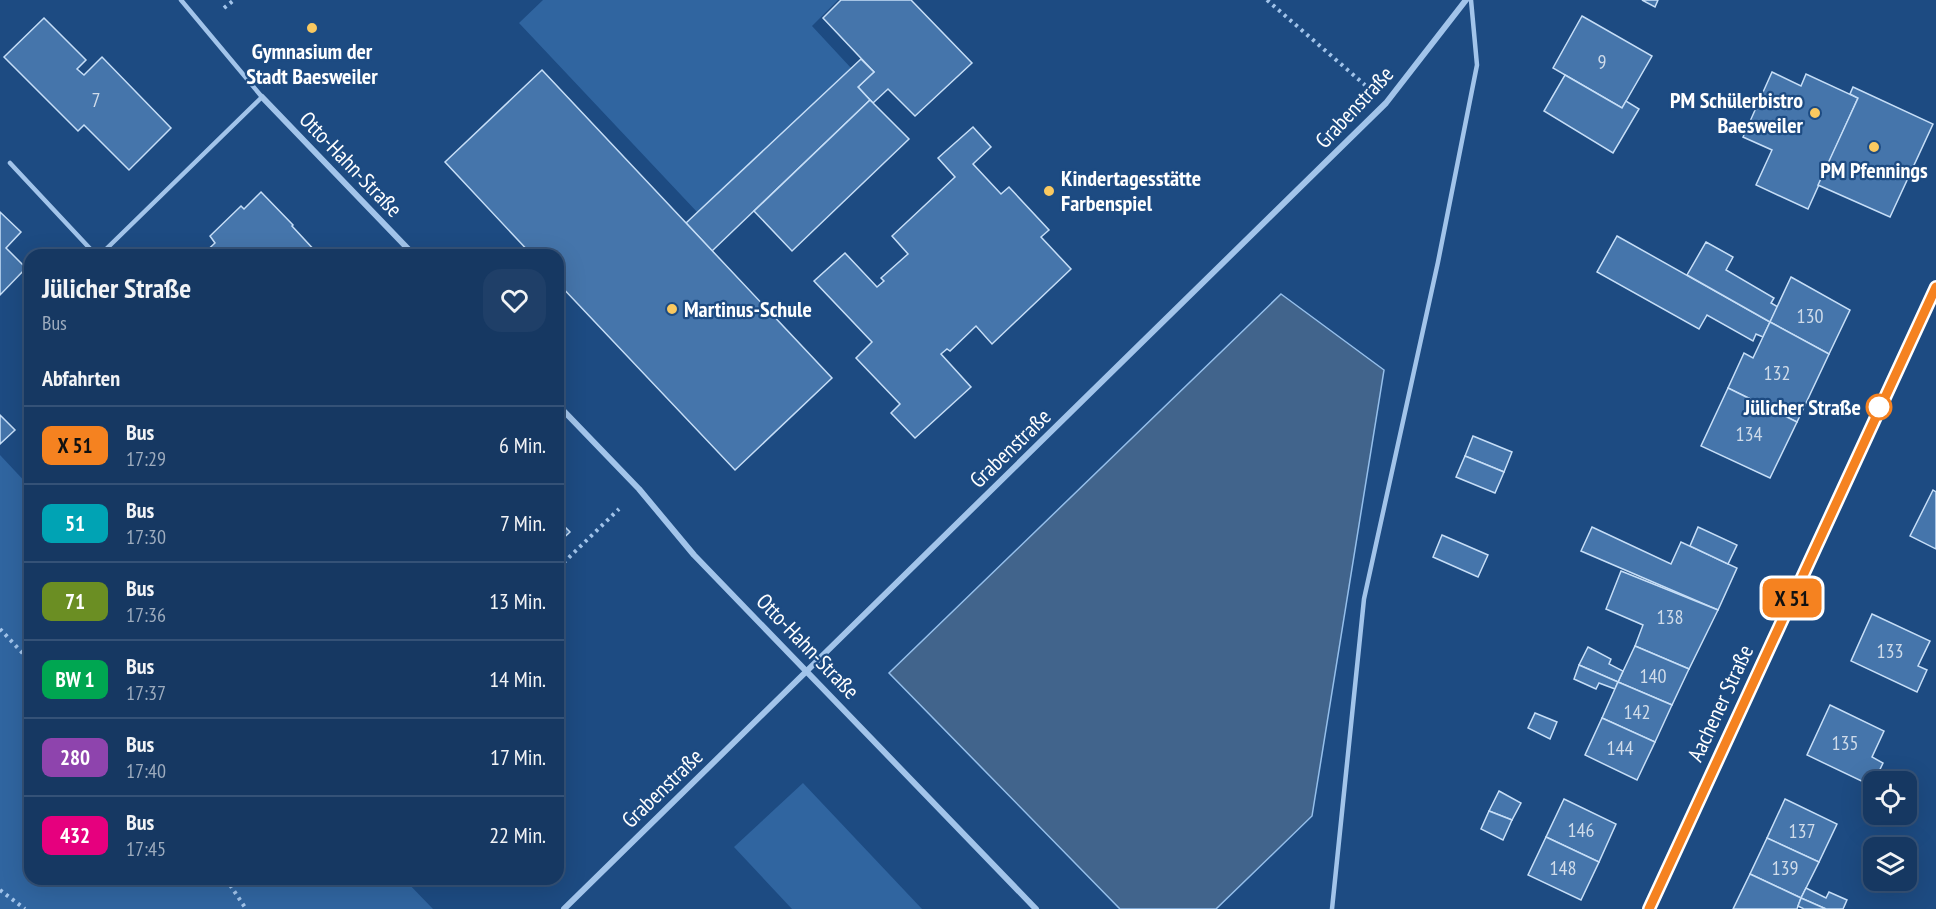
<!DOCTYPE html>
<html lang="de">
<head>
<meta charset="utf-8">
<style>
	body { margin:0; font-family:"PT Sans Narrow",sans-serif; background:#1f3f68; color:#f1f3f6; height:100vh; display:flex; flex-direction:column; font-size:22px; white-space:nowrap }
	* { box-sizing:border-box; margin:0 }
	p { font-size:20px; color:#9eacbe }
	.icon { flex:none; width:33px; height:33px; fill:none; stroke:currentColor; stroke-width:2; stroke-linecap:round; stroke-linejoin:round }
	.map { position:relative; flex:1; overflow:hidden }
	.drawer { position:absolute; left:24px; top:249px; width:540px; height:636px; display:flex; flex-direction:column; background:#163862; border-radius:18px; box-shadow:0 6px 24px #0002,0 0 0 2px #355277 }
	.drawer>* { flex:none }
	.badge { padding:0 12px; border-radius:9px; font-size:21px; line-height:39px }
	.controls { position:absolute; left:1863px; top:771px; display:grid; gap:12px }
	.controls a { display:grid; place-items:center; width:54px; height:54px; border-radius:12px; background:#163862; box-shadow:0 6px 24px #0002,0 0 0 2px #355277; font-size:30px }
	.map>.badge { position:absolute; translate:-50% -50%; box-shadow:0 0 0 3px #fff }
	h2 { padding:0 18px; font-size:22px; line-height:54px }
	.round { display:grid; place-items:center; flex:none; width:63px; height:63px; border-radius:18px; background:#1f3f68 }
	.headline { display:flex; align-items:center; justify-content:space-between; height:102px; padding:0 18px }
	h1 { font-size:28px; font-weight:700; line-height:45px }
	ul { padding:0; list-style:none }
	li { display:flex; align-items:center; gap:18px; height:78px; padding:0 18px; border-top:2px solid #355277 }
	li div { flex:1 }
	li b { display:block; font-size:22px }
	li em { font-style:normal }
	li .badge { min-width:66px; font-weight:700; text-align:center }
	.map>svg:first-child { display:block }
	.green { fill:#3065a0 }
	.water { fill:#41648c; stroke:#95bfeb; stroke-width:1.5 }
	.building { fill:#4575ab; stroke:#c6def7; stroke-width:1.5 }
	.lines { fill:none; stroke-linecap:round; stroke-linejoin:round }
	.path { stroke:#a2c4ea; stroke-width:4; stroke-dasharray:3 4.5; stroke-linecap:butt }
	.service { stroke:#a2c4ea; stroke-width:4.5 }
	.minor { stroke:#a2c4ea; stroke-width:6 }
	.secondary { stroke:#cde0f7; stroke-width:12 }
	.line-casing { stroke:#fff; stroke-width:14 }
	.line { stroke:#f58220; stroke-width:9 }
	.poi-dot { fill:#fac960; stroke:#1d4b82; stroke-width:2 }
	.stop-dot { fill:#fff; stroke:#f58220; stroke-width:3 }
	.labels { text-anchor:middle; stroke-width:4.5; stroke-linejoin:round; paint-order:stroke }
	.number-label { font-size:20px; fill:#d0dcea }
	.poi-label { font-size:22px; font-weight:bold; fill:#fff; stroke:#1d4b82 }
	.street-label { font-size:22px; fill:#fff; stroke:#1d4b82 }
	.stop-label { font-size:22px; font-weight:bold; fill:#fff; stroke:#1d4b82; text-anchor:end }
</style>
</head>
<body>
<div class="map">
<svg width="1936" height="909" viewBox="0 0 1936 909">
	<rect width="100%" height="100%" fill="#1d4b82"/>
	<g class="green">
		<path d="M543 0H838L812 26 851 68 698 213 519 23Z"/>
		<path d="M0 455 30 487V879H404L433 909H0Z"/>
		<path d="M803 783 922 909H792L734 847Z"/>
	</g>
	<path class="water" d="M1281 294 1384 370 1312 816 1216 909H1120L889 673Z"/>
	<g class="building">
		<path d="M841 0H911L972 63 915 116 888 89 873 103 858 87 874 72 823 18Z"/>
		<path d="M1642 0H1658L1655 7Z"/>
		<path d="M1582 16 1652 56 1622 108 1553 68Z"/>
		<path d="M44 18 86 60 77 69 84 75 102 57 171 128 129 170 84 125 78 131 4 57Z"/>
		<path d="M861 59 874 72 858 87 870 100 712 251 686 223Z"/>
		<path d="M542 70 832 378 735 470 558 283V255H532L445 162Z"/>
		<path d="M1772 72 1801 86 1806 74 1858 98 1808 209 1756 185 1772 150 1743 137Z"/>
		<path d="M1565 75 1622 108 1626 101 1639 109 1613 153 1544 111Z"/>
		<path d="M1853 87 1933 124 1890 217 1818 185 1858 98 1850 94Z"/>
		<path d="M870 100 909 139 792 251 754 211Z"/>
		<path d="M973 127 991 147 973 164 1001 194 1009 187 1049 230 1041 237 1071 269 992 344 976 326 950 351 947 349 941 354 971 387 915 438 891 413 900 404 856 358 872 342 814 281 845 253 877 287 884 281 881 278 908 254 892 236 955 177 938 158Z"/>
		<path d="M261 192 293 225 292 226 318 254 321 255H202L215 243 210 236 241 206 244 209Z"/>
		<path d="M0 212 21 232 6 248 26 268 0 295Z"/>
		<path d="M1617 236 1770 322 1763 337 1756 334 1753 341 1707 315 1699 329 1597 272Z"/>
		<path d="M1706 242 1733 257 1726 270 1774 298 1771 303 1778 307 1770 322 1687 275Z"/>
		<path d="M1791 277 1850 310 1829 354 1770 322Z"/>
		<path d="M1770 322 1829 354 1797 422 1728 388 1744 353 1753 358Z"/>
		<path d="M1728 388 1797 422 1770 478 1701 446Z"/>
		<path d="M0 415 15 430 0 444Z"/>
		<path d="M1473 436 1512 452 1504 472 1465 456Z"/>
		<path d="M1465 456 1504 472 1495 493 1456 477Z"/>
		<path d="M1933 490 1936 492V549L1910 536Z"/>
		<path d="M558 520 570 532 558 543Z"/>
		<path d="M1592 527 1671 564 1681 542 1737 568 1718 610 1581 551Z"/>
		<path d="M1698 527 1737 545 1728 564 1690 546Z"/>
		<path d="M1442 535 1488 555 1478 577 1433 557Z"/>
		<path d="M1621 571 1718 610 1689 669 1635 646 1643 625 1606 609Z"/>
		<path d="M1872 614 1930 641 1918 666 1927 670 1917 692 1851 661Z"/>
		<path d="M1635 646 1689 669 1672 705 1618 682Z"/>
		<path d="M1588 647 1611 659 1609 664 1623 671 1618 682 1579 665Z"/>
		<path d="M1579 665 1618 682 1615 689 1599 683 1596 689 1574 679Z"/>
		<path d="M1618 682 1672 705 1655 742 1602 718Z"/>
		<path d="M1830 705 1884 731 1872 757 1883 763 1872 786 1807 755Z"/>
		<path d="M1535 713 1557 722 1550 739 1528 728Z"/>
		<path d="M1602 718 1655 742 1637 780 1585 755Z"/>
		<path d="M1499 791 1521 803 1512 820 1489 811Z"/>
		<path d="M1564 799 1616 824 1599 862 1546 837Z"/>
		<path d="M1785 799 1837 824 1819 862 1767 838Z"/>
		<path d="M1489 811 1512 820 1503 840 1481 829Z"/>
		<path d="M1546 837 1599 862 1581 900 1528 875Z"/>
		<path d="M1767 838 1819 862 1801 898 1750 874Z"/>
		<path d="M1750 874 1801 898 1797 909H1733Z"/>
		<path d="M1806 888 1826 898 1829 892 1847 900 1843 909H1826L1801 898Z"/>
		<path d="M1801 898 1826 909H1804L1798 906Z"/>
	</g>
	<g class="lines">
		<g class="path">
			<path d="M1267 0 1365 85"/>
			<path d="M224 8 234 0"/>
			<path d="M558 568 619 509"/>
			<path d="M0 629 30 661"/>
			<path d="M226 879 246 909"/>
			<path d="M0 890 25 909"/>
		</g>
		<g class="service">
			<path d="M10 163 96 255"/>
			<path d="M100 255 262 97 181 0"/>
			<path d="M1332 909 1364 599 1438 262 1477 65 1471 0"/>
		</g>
		<g class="minor">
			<path d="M262 97 414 255"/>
			<path d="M558 405 639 489 694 555 1036 909"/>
			<path d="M564 909 1386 103 1466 0"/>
		</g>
		<path class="secondary" d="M1649 909 1936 287"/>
	</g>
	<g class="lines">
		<g class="line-casing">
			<path id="line" d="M1649 909 1936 287"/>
		</g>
		<use href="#line" class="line"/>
	</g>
	<g class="poi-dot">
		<circle cx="312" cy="28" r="6"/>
		<circle cx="1815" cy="113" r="6"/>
		<circle cx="1874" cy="147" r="6"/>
		<circle cx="1049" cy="191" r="6"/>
		<circle cx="672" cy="309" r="6"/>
	</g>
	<circle class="stop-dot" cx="1879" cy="407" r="12"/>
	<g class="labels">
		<g class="number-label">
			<text x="1602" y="69">9</text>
			<text x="96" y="107">7</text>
			<text x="1810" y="323">130</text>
			<text x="1777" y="380">132</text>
			<text x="1749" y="441">134</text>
			<text x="1670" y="624">138</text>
			<text x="1890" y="658">133</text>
			<text x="1653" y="683">140</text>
			<text x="1637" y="719">142</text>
			<text x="1845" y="750">135</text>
			<text x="1620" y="755">144</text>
			<text x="1581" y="837">146</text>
			<text x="1802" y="838">137</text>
			<text x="1563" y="875">148</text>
			<text x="1785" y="875">139</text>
		</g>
		<g class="poi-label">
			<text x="312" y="59">Gymnasium der<tspan x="312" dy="25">Stadt Baesweiler</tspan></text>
			<text x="1803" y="108" text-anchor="end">PM Schülerbistro<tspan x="1803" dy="25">Baesweiler</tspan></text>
			<text x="1874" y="178">PM Pfennings</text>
			<text x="1061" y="186" text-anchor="start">Kindertagesstätte<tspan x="1061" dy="25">Farbenspiel</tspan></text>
			<text x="684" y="317" text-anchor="start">Martinus-Schule</text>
		</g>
		<g class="street-label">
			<text transform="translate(1354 107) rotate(-47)" y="8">Grabenstraße</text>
			<text transform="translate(351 164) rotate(46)" y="8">Otto-Hahn-Straße</text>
			<text transform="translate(1010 448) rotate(-44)" y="8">Grabenstraße</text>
			<text transform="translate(808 646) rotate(46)" y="8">Otto-Hahn-Straße</text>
			<text transform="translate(1720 703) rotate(-65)" y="8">Aachener Straße</text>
			<text transform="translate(662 788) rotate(-44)" y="8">Grabenstraße</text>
		</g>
		<g class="stop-label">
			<text x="1861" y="415">Jülicher Straße</text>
		</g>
	</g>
</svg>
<div class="controls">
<a><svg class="icon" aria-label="locate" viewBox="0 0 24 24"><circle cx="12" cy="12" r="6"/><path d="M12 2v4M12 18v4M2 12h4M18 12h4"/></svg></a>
<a><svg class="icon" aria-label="layers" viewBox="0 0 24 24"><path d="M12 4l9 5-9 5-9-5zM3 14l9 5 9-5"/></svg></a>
</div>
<b class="badge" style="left:1792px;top:598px;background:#f58220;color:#111">X 51</b>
<section class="drawer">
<div class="headline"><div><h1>Jülicher Straße</h1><p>Bus</p></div><a class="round"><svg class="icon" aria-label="heart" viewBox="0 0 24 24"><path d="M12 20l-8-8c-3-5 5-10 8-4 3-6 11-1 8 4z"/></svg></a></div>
<h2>Abfahrten</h2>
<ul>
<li><span class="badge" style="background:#f58220;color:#111">X 51</span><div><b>Bus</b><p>17:29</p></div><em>6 Min.</em></li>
<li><span class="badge" style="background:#00a3b4;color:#fff">51</span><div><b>Bus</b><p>17:30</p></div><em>7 Min.</em></li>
<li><span class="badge" style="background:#6b8e23;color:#fff">71</span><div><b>Bus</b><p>17:36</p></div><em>13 Min.</em></li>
<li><span class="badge" style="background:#00a651;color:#fff">BW 1</span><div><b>Bus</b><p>17:37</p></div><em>14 Min.</em></li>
<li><span class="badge" style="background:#8e44ad;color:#fff">280</span><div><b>Bus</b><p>17:40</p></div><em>17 Min.</em></li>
<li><span class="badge" style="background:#e6007e;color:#fff">432</span><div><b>Bus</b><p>17:45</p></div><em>22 Min.</em></li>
</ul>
</section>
</div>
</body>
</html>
